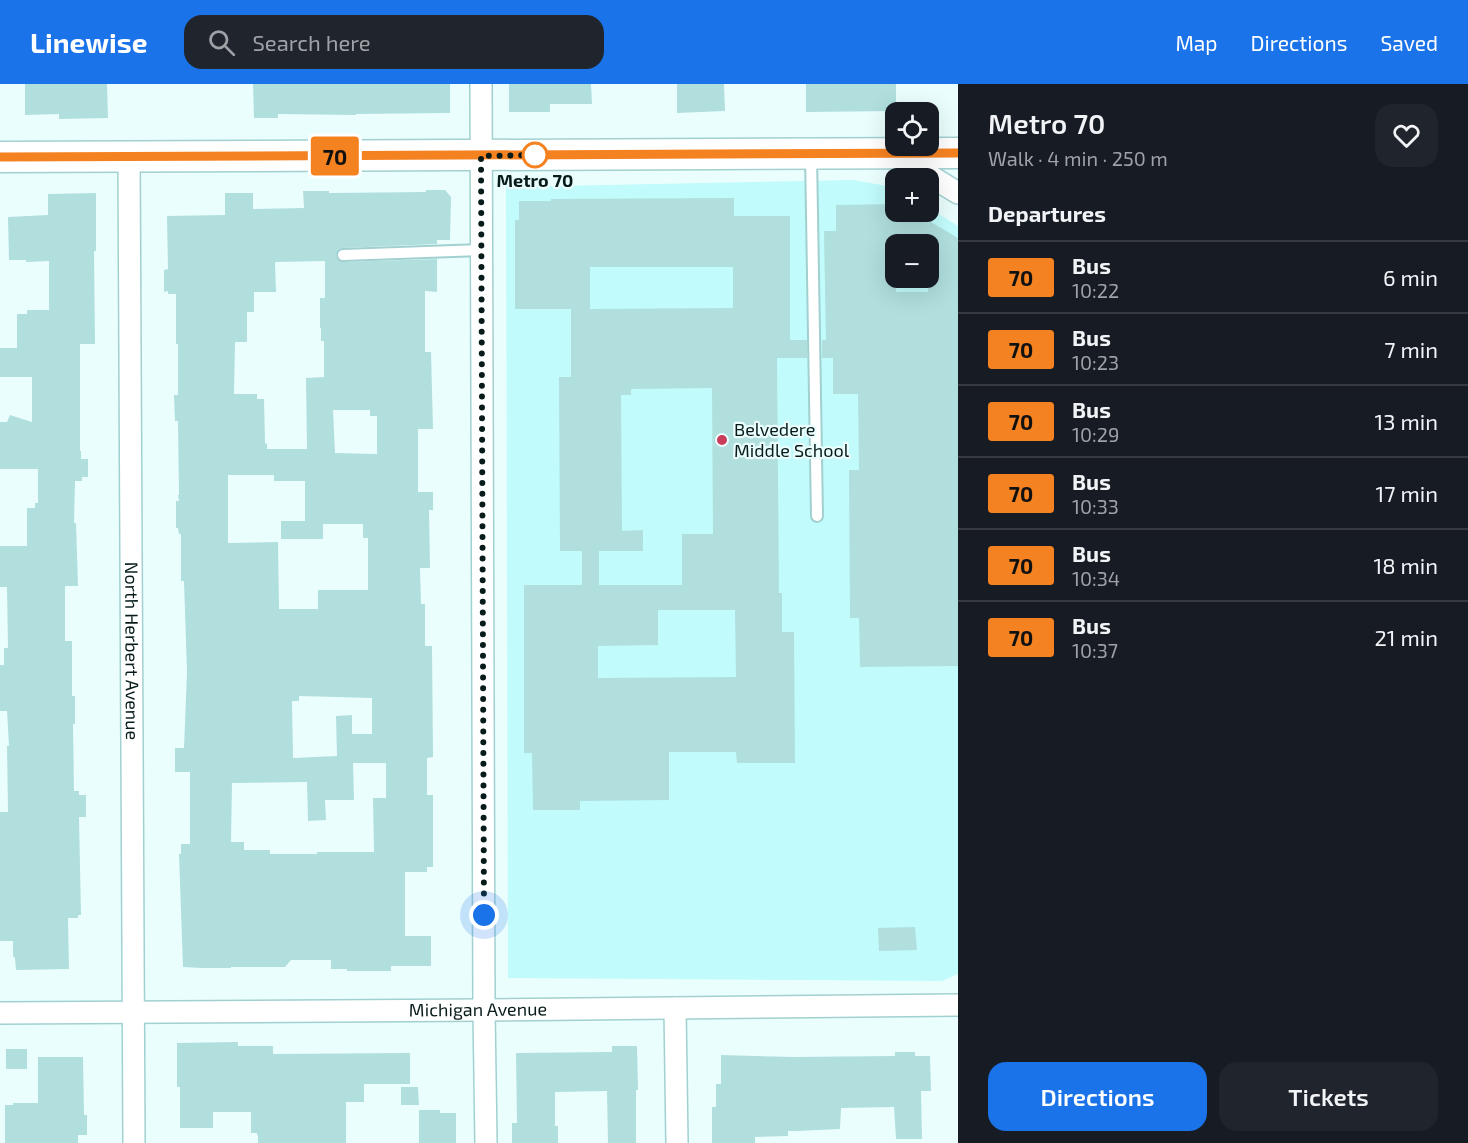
<!DOCTYPE html>
<html lang="en">
<head>
<meta charset="utf-8">
<style>
	body { margin:0; font-family:"Exo 2",sans-serif; background:#20242c; color:#f1f3f6; height:100vh; display:flex; flex-direction:column; font-size:22px; white-space:nowrap }
	* { box-sizing:border-box; margin:0 }
	p { font-size:20px; color:#9ea1a6 }
	.icon { flex:none; width:33px; height:33px; fill:none; stroke:currentColor; stroke-width:2; stroke-linecap:round; stroke-linejoin:round }
	.map { position:relative; flex:1; overflow:hidden }
	.drawer { display:flex; flex-direction:column; background:#171b24; width:510px }
	.drawer>* { flex:none }
	.badge { padding:0 12px; border-radius:4px; font-size:21px; line-height:39px }
	.tools { position:absolute; left:885px; top:18px; display:grid; gap:12px }
	.tools a { display:grid; place-items:center; width:54px; height:54px; border-radius:12px; background:#171b24; box-shadow:0 6px 24px #0002; font-size:30px }
	.you { position:absolute; width:30px; height:30px; margin:-15px; border:4px solid #fff; border-radius:50%; background:#1a73e8; box-shadow:0 0 0 9px #1a73e833 }
	.map>.badge { position:absolute; translate:-50% -50%; box-shadow:0 0 0 3px #fff }
	h2 { padding:0 30px; font-size:22px; line-height:54px }
	.round { display:grid; place-items:center; flex:none; width:63px; height:63px; border-radius:18px; background:#20242c }
	.overview { display:flex; align-items:center; justify-content:space-between; height:102px; padding:0 30px }
	h1 { font-size:28px; font-weight:600; line-height:45px }
	.button { display:flex; gap:12px; margin-top:auto; padding:12px 30px }
	.button a { flex:1; height:69px; border-radius:18px; background:#1a73e8; color:#fff; font-size:24px; font-weight:600; line-height:69px; text-align:center }
	.button a+a { background:#20242c; color:#f1f3f6 }
	ul { padding:0; list-style:none }
	li { display:flex; align-items:center; gap:18px; height:72px; padding:0 30px; border-top:2px solid #363941 }
	li div { flex:1 }
	li b { display:block; font-size:22px }
	li em { font-style:normal }
	li .badge { min-width:66px; font-weight:700; text-align:center }
	header { display:flex; align-items:center; gap:36px; box-sizing:border-box; height:84px; padding:0 30px; background:#1a73e8; color:#fff }
	header strong { font-size:28px }
	nav { display:flex; gap:33px; margin-inline-start:auto; font-size:21px }
	.search { width:420px; height:54px; background:#20242c; display:flex; align-items:center; gap:15px; box-sizing:border-box; padding:0 21px; border-radius:18px; color:#9ea1a6; font-size:22px }
	main { display:flex; flex:1; min-height:0 }
	.map>svg:first-child { display:block }
	.built { fill:#c1fbfb; fill-rule:evenodd }
	.building { fill:#b0dfde; fill-rule:evenodd }
	.lines { fill:none; stroke-linecap:round; stroke-linejoin:round }
	.service-casing { stroke:#a2d0d0; stroke-width:14 }
	.minor-casing { stroke:#a2d0d0; stroke-width:24 }
	.secondary-casing { stroke:#a2d0d0; stroke-width:33 }
	.service { stroke:#fff; stroke-width:10 }
	.minor { stroke:#fff; stroke-width:21 }
	.secondary { stroke:#fff; stroke-width:30 }
	.line-casing { stroke:#fff; stroke-width:14 }
	.line { stroke:#f58220; stroke-width:9 }
	.walk { stroke:#081b1b; stroke-width:6; stroke-dasharray:0 10.8 }
	.stop-dot { fill:#fff; stroke:#f58220; stroke-width:3 }
	.poi-dot { fill:#cb3b5a; stroke:#ebfefe; stroke-width:2 }
	.labels { text-anchor:middle; stroke-width:4.5; stroke-linejoin:round; paint-order:stroke }
	.stop-label { font-size:18px; font-weight:bold; fill:#081b1b; stroke:#ebfefe }
	.poi-label { font-size:18px; fill:#081b1b; stroke:#ebfefe; text-anchor:start }
	.street-label { font-size:18px; fill:#081b1b; stroke:#ebfefe }
</style>
</head>
<body>
<header>
<strong>Linewise</strong>
<div class="search"><svg class="icon" aria-label="search" viewBox="0 0 24 24"><circle cx="10" cy="10" r="6"/><path d="M15 15l6 6"/></svg>Search here</div>
<nav><a>Map</a><a>Directions</a><a>Saved</a></nav>
</header>
<main>
<div class="map">
<svg width="958" height="1059" viewBox="0 0 958 1059">
	<rect width="100%" height="100%" fill="#ebfefe"/>
	<path class="built" d="M853 96 893 103 895 104 896 128H928L929 124 958 142V890L942 897 508 894 506 103ZM896 160H928V194H896Z"/>
	<g class="building">
		<path d="M25 0H107L108 34 59 35V30L25 31Z"/>
		<path d="M253 0H450V29L356 30V31L278 30V34H254Z"/>
		<path d="M509 0H591L592 20H550V28H509Z"/>
		<path d="M677 0H724L725 27 677 29Z"/>
		<path d="M806 0H896V27L806 28Z"/>
		<path d="M426 106H445L451 113 450 156H437V160L343 164 339 165 336 171 337 175 343 178 437 175V208L425 207V268H431L433 345H418V408H433V426H429L430 484H420L421 520H425V562H432L433 673 427 674V711H433V783H427V788H405V852H431V882H391V887H347V885H331V876H291L285 883H231V884H201L183 883 179 770H181V760H190V688H175V664H184L187 588 184 497H181V450H179L178 444H176V417H179L178 411H179L178 337H175L174 311H178V260H176V210H168V207L164 208V186L168 185 167 132 225 131V109H253V125L304 124 303 107H329V109L426 108ZM325 177V214H320V244H321V257H324V293L306 294 307 365H267V360L265 359 264 315H257V310H234L235 258H247V228H254V208H276L275 178ZM333 326H370V332H377V370L335 369ZM228 391H274V397H305V437H281V455H323V440H363V454H368V506H318V525H279L278 458 228 459ZM299 612 372 614V650H352V631L336 632 337 672 293 674 292 617H299ZM353 679H386V714H373L374 768H317V770H270V766H244V758H231L232 699 307 698 308 737 326 736 325 716H354Z"/>
		<path d="M96 109V167H94L95 260H80V367H81V375H88V393H82V397H75L74 439H76L78 502H65V557H72V612H75V640H73L74 707H79V711H86V733H79L81 831H78V834H68L69 885 16 886 15 874 13 872V857H0V728H8L7 662H9L7 627H0V581H4V564H8L7 503H0V462H27V424H35V419H38V385H0V338H7L10 331 32 338V293H0V264H17V230H27V226H49V177L26 178V176H9L8 133 48 131V110Z"/>
		<path d="M734 114V132H790V256H807V274H777L779 509H782V548H794L795 679H737L736 668H669V716L580 717V726H533L532 669H524V501H582V467H560L559 293H571V225H515V136H519V117H551V115ZM590 183H733V224L590 225ZM712 304 713 450H682V501H599V467H643V446L622 447 621 311H631V305ZM658 526H735L736 593 598 594V562L658 561Z"/>
		<path d="M896 120V128H914L958 154V582L860 583 859 534H850L849 386H859L858 310H833V274H822V256H826L824 147H836V121ZM896 160H928V208H896Z"/>
		<path d="M915 843 917 866 879 867 878 844Z"/>
		<path d="M238 958V962H273V970L410 969V1000H364V1018H346V1059H258V1051H257V1049H251V1028H213V1044H180V1003H177V959Z"/>
		<path d="M612 962H637L638 1006H636V1059H608L607 1007 555 1008V1042H558V1059H512V1039H517L516 969 612 968Z"/>
		<rect x="6" y="965" width="21" height="20"/>
		<path d="M895 968H915V972H930L931 1007H921L922 1055H896L894 1023 841 1024 840 1045 796 1047H788V1052L755 1053V1059H712V1023H716V1000H721V971L793 973 895 972Z"/>
		<path d="M38 973H83L84 1031H87V1051H78V1059H5V1021H13V1019H38Z"/>
		<path d="M401 1003H418L419 1021H401Z"/>
		<path d="M419 1026H440V1029H456V1059H419Z"/>
	</g>
	<g class="lines">
		<g class="service-casing">
			<g id="service">
				<path d="M811 70 817 432"/>
				<path d="M343 171 481 166"/>
			</g>
		</g>
		<g class="minor-casing">
			<g id="minor">
				<path d="M481 0 484 926 486 1059"/>
				<path d="M895 70 958 109"/>
				<path id="s1" d="M129 73 134 1059"/>
				<path d="M675 924 677 1059"/>
				<path id="s2" d="M0 929 484 926 958 921"/>
			</g>
		</g>
		<g class="secondary-casing">
			<path id="secondary" d="M0 73 958 69"/>
		</g>
		<use href="#service" class="service"/>
		<use href="#minor" class="minor"/>
		<use href="#secondary" class="secondary"/>
	</g>
	<g class="lines">
		<g class="line-casing">
			<path id="line" d="M0 73 958 69"/>
		</g>
		<use href="#line" class="line"/>
		<path class="walk" d="M484 831 481 72 535 71"/>
	</g>
	<circle class="stop-dot" cx="535" cy="71" r="12"/>
	<circle class="poi-dot" cx="722" cy="356" r="6"/>
	<g class="labels">
		<g class="stop-label">
			<text x="535" y="103">Metro 70</text>
		</g>
		<g class="poi-label">
			<text x="734" y="352">Belvedere<tspan x="734" dy="21">Middle School</tspan></text>
		</g>
		<g class="street-label">
			<text dy="6" stroke="none"><textPath href="#s1" startOffset="494">North Herbert Avenue</textPath></text>
			<text dy="6" stroke="none"><textPath href="#s2" startOffset="478">Michigan Avenue</textPath></text>
		</g>
	</g>
</svg>
<div class="tools">
<a><svg class="icon" aria-label="locate" viewBox="0 0 24 24"><circle cx="12" cy="12" r="6"/><path d="M12 2v4M12 18v4M2 12h4M18 12h4"/></svg></a>
<a>+</a>
<a>−</a>
</div>
<div class="you" style="left:484px;top:831px"></div>
<b class="badge" style="left:335px;top:72px;background:#f58220;color:#111">70</b>
</div>
<section class="drawer">
<div class="overview"><div><h1>Metro 70</h1><p>Walk · 4 min · 250 m</p></div><a class="round"><svg class="icon" aria-label="heart" viewBox="0 0 24 24"><path d="M12 20l-8-8c-3-5 5-10 8-4 3-6 11-1 8 4z"/></svg></a></div>
<h2>Departures</h2>
<ul>
<li><span class="badge" style="background:#f58220;color:#111">70</span><div><b>Bus</b><p>10:22</p></div><em>6 min</em></li>
<li><span class="badge" style="background:#f58220;color:#111">70</span><div><b>Bus</b><p>10:23</p></div><em>7 min</em></li>
<li><span class="badge" style="background:#f58220;color:#111">70</span><div><b>Bus</b><p>10:29</p></div><em>13 min</em></li>
<li><span class="badge" style="background:#f58220;color:#111">70</span><div><b>Bus</b><p>10:33</p></div><em>17 min</em></li>
<li><span class="badge" style="background:#f58220;color:#111">70</span><div><b>Bus</b><p>10:34</p></div><em>18 min</em></li>
<li><span class="badge" style="background:#f58220;color:#111">70</span><div><b>Bus</b><p>10:37</p></div><em>21 min</em></li>
</ul>
<div class="button"><a>Directions</a><a>Tickets</a></div>
</section>
</main>
</body>
</html>
